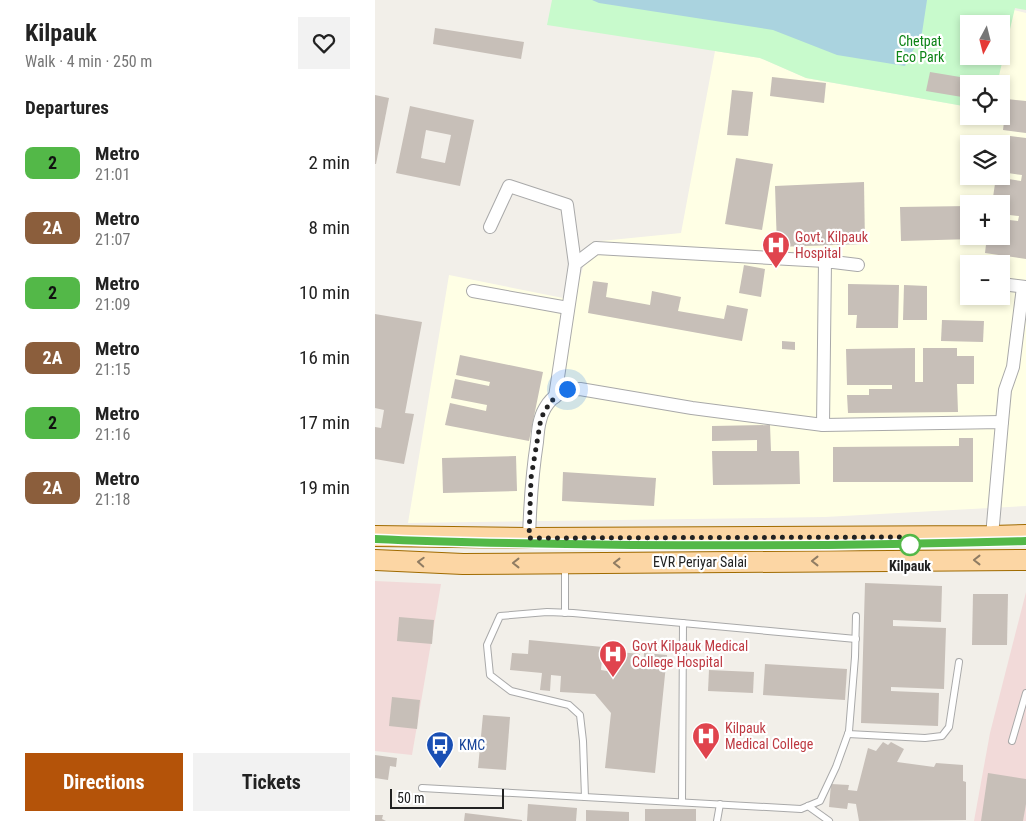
<!DOCTYPE html>
<html lang="en">
<head>
<meta charset="utf-8">
<style>
	body { margin:0; font-family:"Roboto Condensed",sans-serif; background:#f2f2f2; color:#222; height:100vh; display:flex; flex-direction:column; font-size:19px; white-space:nowrap }
	* { box-sizing:border-box; margin:0 }
	p { font-size:16px; color:#767676 }
	.icon { flex:none; width:28px; height:28px; fill:none; stroke:currentColor; stroke-width:2; stroke-linecap:round; stroke-linejoin:round }
	.map { position:relative; flex:1; overflow:hidden }
	.side { display:flex; flex-direction:column; background:#fff; width:375px }
	.side>* { flex:none }
	.badge { padding:0 10px; border-radius:8px; font-size:18px; line-height:32px }
	.needle { width:32px; rotate:187deg }
	.controls { position:absolute; left:585px; top:15px; display:grid; gap:10px }
	.controls a { display:grid; place-items:center; width:50px; height:50px; border-radius:0px; background:#fff; box-shadow:0 2px 8px #0003; font-size:25px }
	.scale { position:absolute; left:15px; bottom:12px; width:114px; box-sizing:border-box; padding-left:5px; border:2px solid #222; border-top:0; font-size:14px; line-height:18px; white-space:nowrap; color:#222; -webkit-text-stroke:4px #fff; paint-order:stroke }
	.you { position:absolute; width:25px; height:25px; margin:-12px; border:4px solid #fff; border-radius:50%; background:#1a73e8; box-shadow:0 0 0 8px #1a73e833 }
	.map>.badge { position:absolute; translate:-50% -50%; box-shadow:0 0 0 2px #fff }
	h2 { padding:0 25px; font-size:19px; line-height:45px }
	.round { display:grid; place-items:center; flex:none; width:52px; height:52px; border-radius:0px; background:#f2f2f2 }
	.head { display:flex; align-items:center; justify-content:space-between; height:85px; padding:0 25px }
	h1 { font-size:24px; font-weight:700; line-height:38px }
	.action { display:flex; gap:10px; margin-top:auto; padding:10px 25px }
	.action a { flex:1; height:58px; border-radius:0px; background:#b45309; color:#fff; font-size:20px; font-weight:700; line-height:58px; text-align:center }
	.action a+a { background:#f2f2f2; color:#222 }
	ul { padding:0; list-style:none }
	li { display:flex; align-items:center; gap:15px; height:65px; padding:0 25px }
	li div { flex:1 }
	li b { display:block; font-size:19px }
	li em { font-style:normal }
	li .badge { min-width:55px; font-weight:700; text-align:center }
	main { display:flex; flex:1; min-height:0 }
	.map>svg:first-child { display:block }
	.commercial { fill:#f2dad9 }
	.education { fill:#ffffe5; fill-rule:evenodd }
	.park { fill:#c8facc; fill-rule:evenodd }
	.water { fill:#aad3df }
	.building { fill:#c7bfb8; fill-rule:evenodd }
	.lines { fill:none; stroke-linecap:round; stroke-linejoin:round }
	.lane-casing { stroke:#a9a9a9; stroke-width:8 }
	.street-casing { stroke:#a9a9a9; stroke-width:14 }
	.primary-casing { stroke:#a06b00; stroke-width:22 }
	.lane { stroke:#fff; stroke-width:6 }
	.street { stroke:#fff; stroke-width:12 }
	.primary { stroke:#fcd6a4; stroke-width:20 }
	.oneway { stroke:#8f7c63 }
	.line-casing { stroke:#fff; stroke-width:11 }
	.line { stroke:#53b848; stroke-width:8 }
	.walk { stroke:#222; stroke-width:5; stroke-dasharray:0 9 }
	.stop-dot { fill:#fff; stroke:#53b848; stroke-width:2.5 }
	.labels { text-anchor:middle; stroke-width:4.5; stroke-linejoin:round; paint-order:stroke }
	.park-label { font-size:14px; fill:#0c8416; stroke:#fff }
	.health-label { font-size:14px; fill:#be3a42; stroke:#fff; text-anchor:start }
	.street-label { font-size:14px; fill:#222; stroke:#fff }
	.stop-label { font-size:14px; font-weight:bold; fill:#222; stroke:#fff }
	.transit-label { font-size:14px; fill:#164399; stroke:#fff; text-anchor:start }
</style>
</head>
<body>
<main>
<section class="side">
<div class="head"><div><h1>Kilpauk</h1><p>Walk · 4 min · 250 m</p></div><a class="round"><svg class="icon" aria-label="heart" viewBox="0 0 24 24"><path d="M12 20l-8-8c-3-5 5-10 8-4 3-6 11-1 8 4z"/></svg></a></div>
<h2>Departures</h2>
<ul>
<li><span class="badge" style="background:#53b848;color:#111">2</span><div><b>Metro</b><p>21:01</p></div><em>2 min</em></li>
<li><span class="badge" style="background:#8b5e3c;color:#fff">2A</span><div><b>Metro</b><p>21:07</p></div><em>8 min</em></li>
<li><span class="badge" style="background:#53b848;color:#111">2</span><div><b>Metro</b><p>21:09</p></div><em>10 min</em></li>
<li><span class="badge" style="background:#8b5e3c;color:#fff">2A</span><div><b>Metro</b><p>21:15</p></div><em>16 min</em></li>
<li><span class="badge" style="background:#53b848;color:#111">2</span><div><b>Metro</b><p>21:16</p></div><em>17 min</em></li>
<li><span class="badge" style="background:#8b5e3c;color:#fff">2A</span><div><b>Metro</b><p>21:18</p></div><em>19 min</em></li>
</ul>
<div class="action"><a>Directions</a><a>Tickets</a></div>
</section>
<div class="map">
<svg width="651" height="821" viewBox="0 0 651 821">
	<rect width="100%" height="100%" fill="#f2efe9"/>
	<g class="commercial">
		<path d="M0 581 66 584 37 755 0 751Z"/>
		<path d="M651 592V821H599L615 733Z"/>
	</g>
	<path class="education" d="M635 9 651 13V506L450 517 33 523 74 275 198 300 216 242 306 233 340 51 385 58 431 78 594 107V116H626V84H621ZM594 144H626V176H594ZM594 204H626V236H594ZM594 264H626V296H594Z"/>
	<path class="park" d="M177 0H651V10L640 8 622 84H594V107L431 78 385 58 172 25ZM594 24H626V56H594Z"/>
	<path class="water" d="M217 0H552L547 33 530 66 462 55 398 30 224 3Z"/>
	<g class="building">
		<path d="M60 28 149 42 146 59 58 44Z"/>
		<path d="M555 72 591 78 587 97 551 91Z"/>
		<path d="M397 77 451 83 449 103 395 96Z"/>
		<path d="M357 90 378 92 373 136 352 135Z"/>
		<path d="M0 95 14 98 1 164H0Z"/>
		<path d="M632 99 651 101V133L628 130Z"/>
		<path d="M35 106 99 120 85 186 21 173ZM51 130 76 135 70 163 46 158Z"/>
		<path d="M627 135 651 138V259L610 253 612 236H626V219L643 221 644 216 626 214V204H617L621 177 646 181 647 175 626 172Z"/>
		<path d="M361 158 398 164 387 230 350 224Z"/>
		<path d="M489 182 490 244 402 247 400 186Z"/>
		<path d="M594 206V236H598V239L526 241 525 207Z"/>
		<path d="M369 265 390 269 386 297 364 293Z"/>
		<path d="M218 281 233 283 231 297 275 305 277 291 306 297 303 311 349 319 352 305 373 309 367 341 213 313Z"/>
		<path d="M473 284 524 285 523 328H481L482 315H473Z"/>
		<path d="M529 285 552 286V320H528Z"/>
		<path d="M0 314 47 322 30 413 39 414 29 464 0 459V427L6 428 9 410 0 408Z"/>
		<path d="M567 320 609 321 608 342 566 341Z"/>
		<path d="M407 341 420 342V350L407 349Z"/>
		<path d="M540 348V382H548V348H582V356H599V384H582L583 412 473 413 472 395H494V389H517V385H472L471 349Z"/>
		<path d="M85 355 168 372 154 441 70 425 75 403 111 411 112 405 76 398 80 379 114 386 115 382 81 375Z"/>
		<path d="M395 425 396 451H424L425 484 338 485 337 451H382V440L337 441V426Z"/>
		<path d="M584 438H598V482H458V447L584 446Z"/>
		<path d="M141 456 142 491 68 493 67 458Z"/>
		<path d="M188 472 281 478 279 506 187 501Z"/>
		<path d="M490 583 567 586 566 622 518 620V626L571 628 569 689 516 687V691L564 693 563 726 486 723Z"/>
		<path d="M598 594H633L632 645H597Z"/>
		<path d="M24 617 59 620 57 644 22 641Z"/>
		<path d="M154 640 228 647 226 670 232 671 234 651 265 654 263 666 268 667 269 653 292 655 280 773 230 768 236 713 220 694 185 692 186 676 176 675 175 691 165 690 167 673 135 670 137 653 153 654Z"/>
		<path d="M390 664 472 669 470 700 388 695Z"/>
		<path d="M334 670 379 672 378 693 333 691Z"/>
		<path d="M17 697 45 700 42 729 14 726Z"/>
		<path d="M108 715 135 717 131 770 103 768Z"/>
		<path d="M508 742 513 745 516 742 529 749 522 762 559 767 561 763 588 765V781L591 782V820L484 821 481 804 473 803 472 809 454 807 456 784 474 785 473 790 482 791 493 748 501 751Z"/>
		<path d="M0 755 22 758 21 767 15 766 13 780 0 778Z"/>
		<path d="M613 773 651 779V804L648 821H606Z"/>
		<path d="M153 804 202 808 201 821H152Z"/>
		<rect x="270" y="809" width="51" height="12"/>
		<path d="M211 810 254 812V821H211Z"/>
		<path d="M90 813 147 820V821H89Z"/>
		<path d="M0 815H8L7 819 11 821H0Z"/>
	</g>
	<g class="lines">
		<g class="lane-casing">
			<g id="lane">
				<path d="M190 566V613"/>
				<path d="M473 734 550 738 567 736 574 727 584 662"/>
				<path d="M637 741 651 693"/>
				<path d="M47 788 426 809 445 801 461 767 474 731 480 657 481 616"/>
				<path d="M210 797 208 741 205 715 194 705 136 691 115 675 112 645 125 616 172 612 198 613 481 639"/>
				<path d="M307 802 308 623"/>
				<path d="M433 806 454 821"/>
				<path d="M342 821 345 804"/>
			</g>
		</g>
		<g class="street-casing">
			<g id="street">
				<path d="M115 227 134 186 192 205 200 264"/>
				<path d="M626 284 651 287"/>
				<path d="M98 291 193 308"/>
				<path d="M180 397 200 264 221 248 450 261"/>
				<path d="M627 422 630 390 638 367 648 287"/>
				<path d="M448 425 450 261 483 265"/>
				<path d="M154 538C155 506 157 474 162 442 163 430 164 418 170 408 178 394 191 389 205 389L317 408 448 425 627 422 617 536"/>
			</g>
		</g>
		<g class="primary-casing">
			<g id="primary">
				<path d="M0 536 154 538 617 536 651 535"/>
				<path d="M0 560 88 564 651 560"/>
			</g>
		</g>
		<use href="#lane" class="lane"/>
		<use href="#street" class="street"/>
		<use href="#primary" class="primary"/>
	</g>
	<defs><path id="oneway-chevron" d="M-2-3.5L2.5 0L-2 3.5" fill="none" stroke-width="1.6" stroke-linecap="round" stroke-linejoin="round" transform="scale(1.25)"/></defs>
	<g class="oneway">
		<use href="#oneway-chevron" transform="translate(602 560) rotate(180)"/>
		<use href="#oneway-chevron" transform="translate(440 561) rotate(180)"/>
		<use href="#oneway-chevron" transform="translate(46 562) rotate(-177)"/>
		<use href="#oneway-chevron" transform="translate(141 563) rotate(180)"/>
		<use href="#oneway-chevron" transform="translate(242 563) rotate(180)"/>
	</g>
	<g class="lines">
		<g class="line-casing">
			<path id="line" d="M0 539C86 543 171 544 257 545 389 546 520 545 651 541"/>
		</g>
		<use href="#line" class="line"/>
		<path class="walk" d="M192 389 175 402 166 418 156 478 154 538 540 537 535 545"/>
	</g>
	<defs>
		<g id="hospital-pin" transform="scale(1.4375)"><path d="M0 17L-7.5 6A9.5 9.5 0 1 1 7.5 6Z" fill="#e0444e" stroke="#fff"/><path d="M-5-5h3v3.5h4V-5h3V5h-3V1.5h-4V5h-3Z" fill="#fff"/></g>
		<g id="bus-pin" transform="scale(1.4375)"><path d="M0 17L-7.5 6A9.5 9.5 0 1 1 7.5 6Z" fill="#1a4fb4" stroke="#fff"/><path d="M-5-6H5V4H4V6H2V4H-2V6H-4V4H-5ZM-3.5-4V0h7V-4ZM-3.5 1.2v1.5H-2V1.2ZM2 1.2v1.5H3.5V1.2Z" fill="#fff"/></g>
	</defs>
	<g fill-rule="evenodd">
		<use href="#hospital-pin" x="401" y="245"/>
		<use href="#hospital-pin" x="238" y="654"/>
		<use href="#hospital-pin" x="331" y="736"/>
		<use href="#bus-pin" x="65" y="745"/>
	</g>
	<circle class="stop-dot" cx="535" cy="545" r="10"/>
	<g class="labels">
		<g class="park-label">
			<text x="545" y="46">Chetpat<tspan x="545" dy="16">Eco Park</tspan></text>
		</g>
		<g class="health-label">
			<text x="420" y="242">Govt. Kilpauk<tspan x="420" dy="16">Hospital</tspan></text>
			<text x="257" y="651">Govt Kilpauk Medical<tspan x="257" dy="16">College Hospital</tspan></text>
			<text x="350" y="733">Kilpauk<tspan x="350" dy="16">Medical College</tspan></text>
		</g>
		<g class="street-label">
			<text x="325" y="567">EVR Periyar Salai</text>
		</g>
		<g class="stop-label">
			<text x="535" y="571">Kilpauk</text>
		</g>
		<g class="transit-label">
			<text x="84" y="750">KMC</text>
		</g>
	</g>
</svg>
<div class="controls">
<a><svg class="needle" viewBox="-14 -14 28 28"><path d="M0-13l5 13h-10z" fill="#e53935"/><path d="M0 13l5-13h-10z" fill="#767676"/></svg></a>
<a><svg class="icon" aria-label="locate" viewBox="0 0 24 24"><circle cx="12" cy="12" r="6"/><path d="M12 2v4M12 18v4M2 12h4M18 12h4"/></svg></a>
<a><svg class="icon" aria-label="layers" viewBox="0 0 24 24"><path d="M12 4l9 5-9 5-9-5zM3 14l9 5 9-5"/></svg></a>
<a>+</a>
<a>−</a>
</div>
<div class="scale">50 m</div>
<div class="you" style="left:192px;top:389px"></div>
</div>
</main>
</body>
</html>
